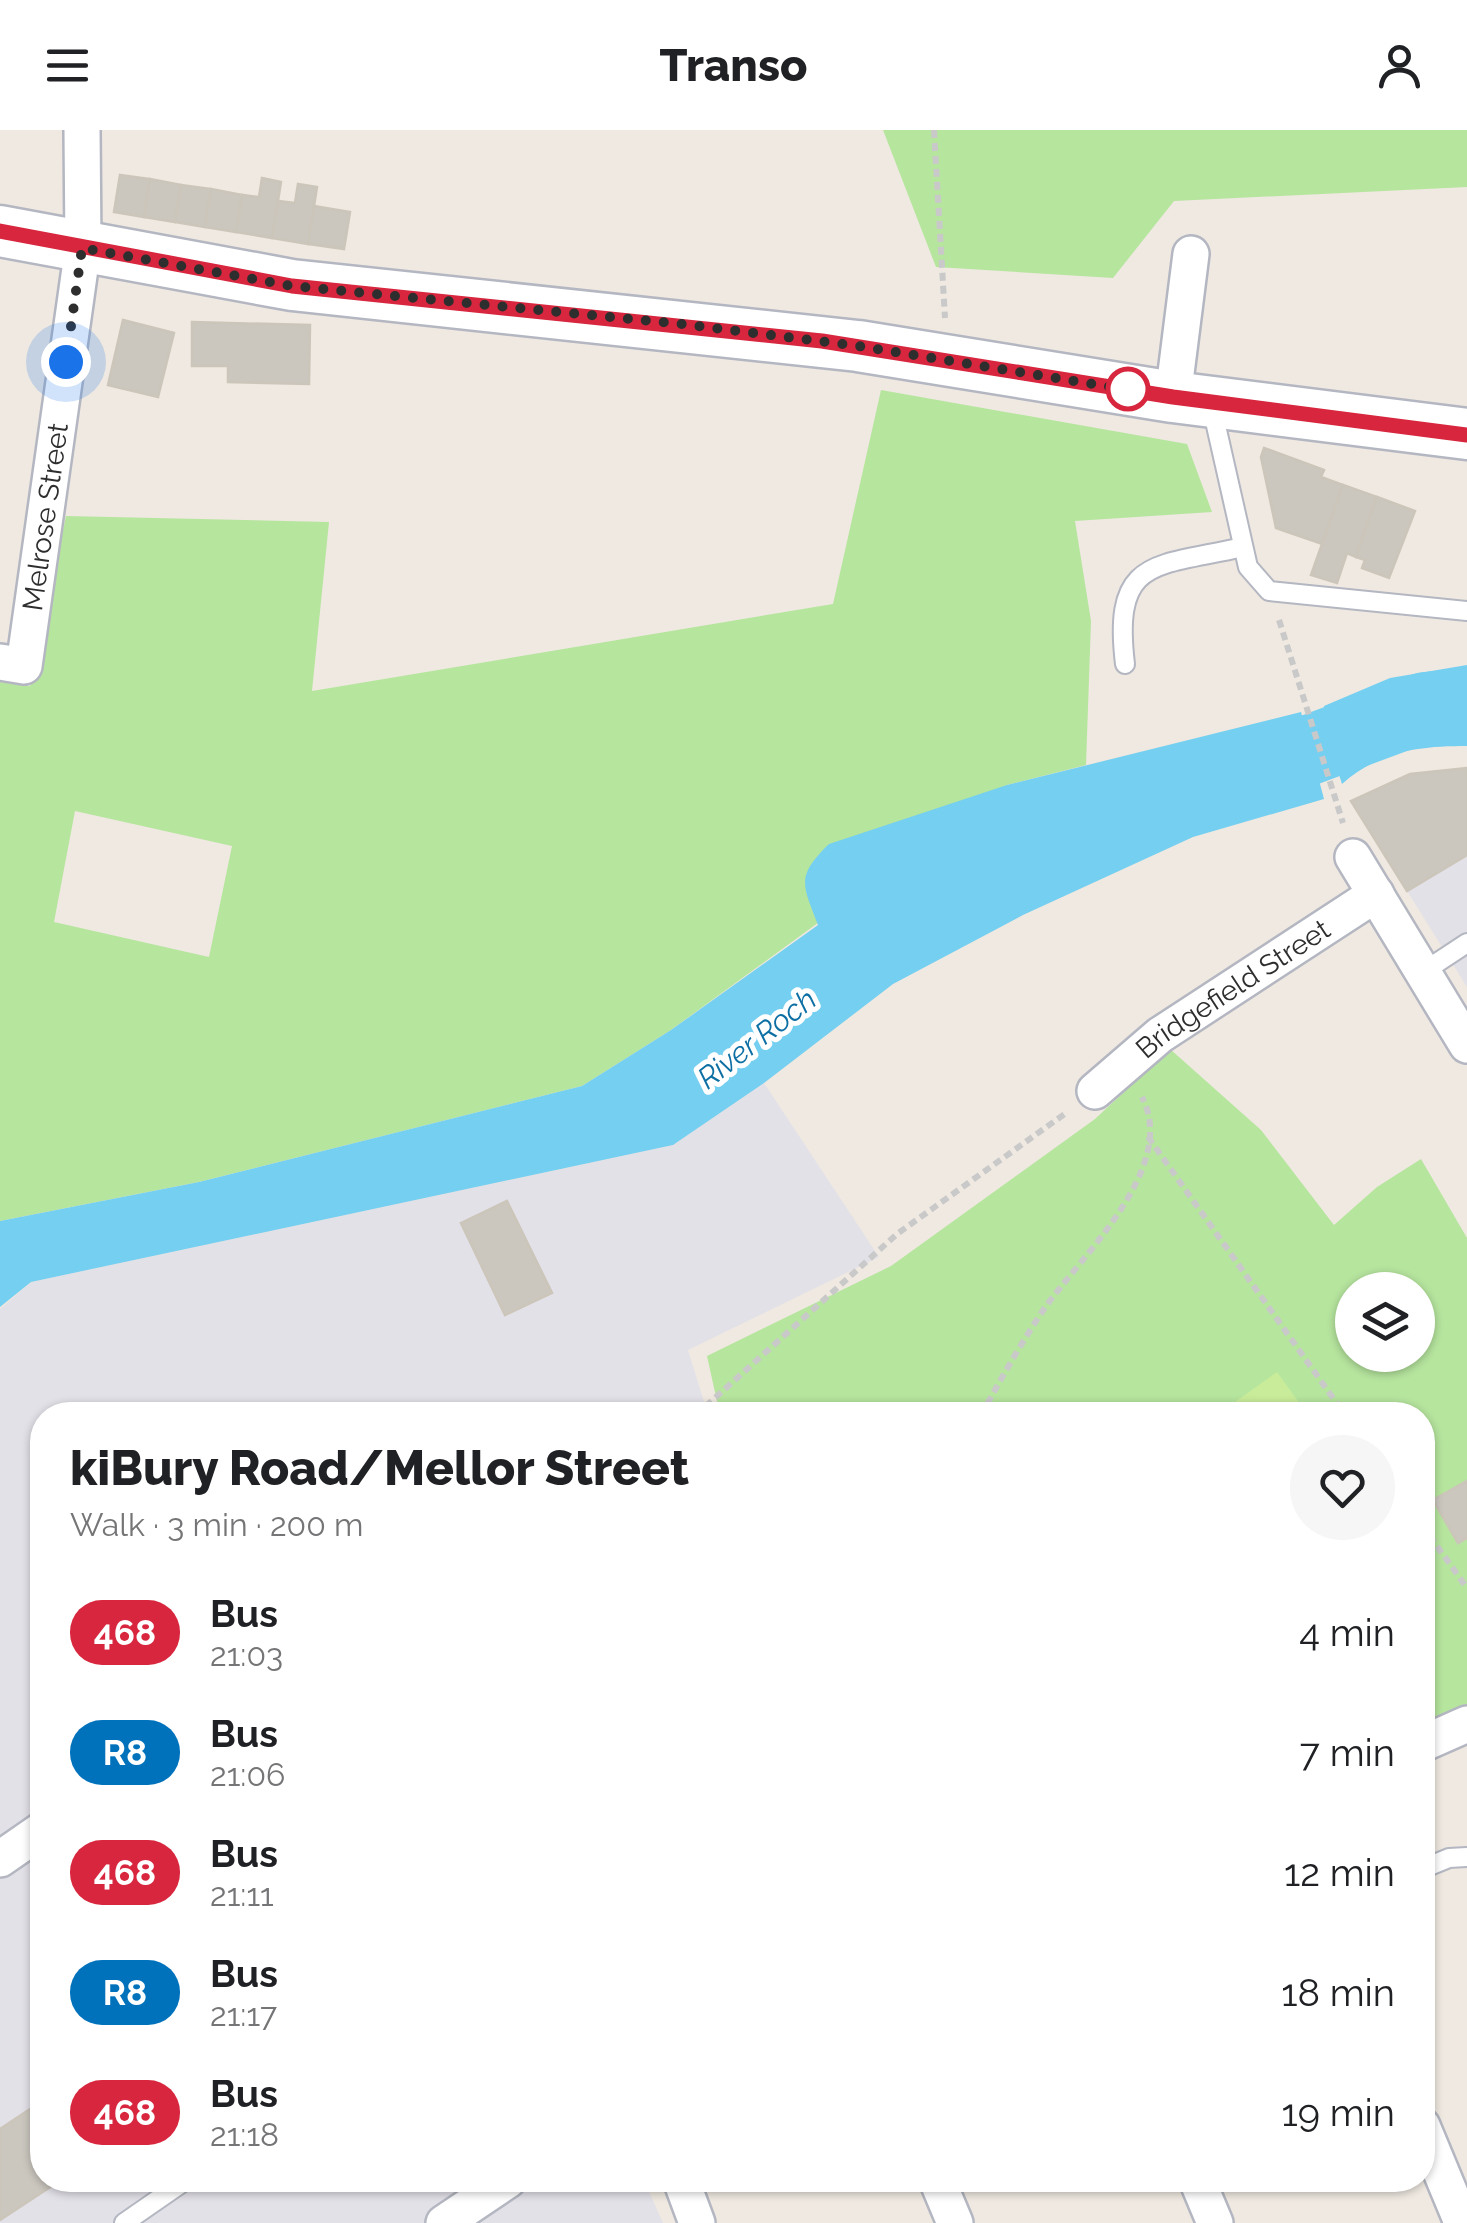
<!DOCTYPE html>
<html lang="en">
<head>
<meta charset="utf-8">
<style>
	body { margin:0; font-family:Raleway,sans-serif; background:#f6f6f6; color:#202124; height:100vh; display:flex; flex-direction:column; font-size:38px; white-space:nowrap }
	* { box-sizing:border-box; margin:0 }
	p { font-size:32px; color:#757577 }
	.icon { flex:none; width:55px; height:55px; fill:none; stroke:currentColor; stroke-width:2; stroke-linecap:round; stroke-linejoin:round }
	.map { position:relative; flex:1; overflow:hidden }
	.drawer { position:absolute; left:30px; top:1272px; width:1405px; height:790px; display:flex; flex-direction:column; background:#fff; border-radius:40px; box-shadow:0 2px 8px #0004 }
	.drawer>* { flex:none }
	.badge { padding:0 20px; border-radius:32px; font-size:35px; line-height:65px }
	.controls { position:absolute; left:1335px; top:1142px; display:grid; gap:20px }
	.controls a { display:grid; place-items:center; width:100px; height:100px; border-radius:50%; background:#fff; box-shadow:0 2px 8px #0004; font-size:50px }
	.you { position:absolute; width:50px; height:50px; margin:-25px; border:8px solid #fff; border-radius:50%; background:#1a73e8; box-shadow:0 0 0 15px #1a73e833 }
	.map>.badge { position:absolute; translate:-50% -50%; box-shadow:0 0 0 5px #fff }
	.round { display:grid; place-items:center; flex:none; width:105px; height:105px; border-radius:52px; background:#f6f6f6 }
	.summary { display:flex; align-items:center; justify-content:space-between; height:170px; padding:0 40px }
	h1 { font-size:48px; font-weight:800; line-height:75px }
	ul { padding:0; list-style:none }
	li { display:flex; align-items:center; gap:30px; height:120px; padding:0 40px }
	li div { flex:1 }
	li b { display:block; font-size:38px }
	li em { font-style:normal }
	li .badge { min-width:110px; font-weight:700; text-align:center }
	header { display:flex; justify-content:space-between; align-items:center; height:130px; padding:0 40px; background:#fff; font-size:45px; font-weight:800 }
	.map>svg:first-child { display:block }
	.industrial { fill:#e3e1e8 }
	.green { fill:#b6e59e; fill-rule:evenodd }
	.pitch { fill:#c9ec9a }
	.water { fill:#75cff0 }
	.lines { fill:none; stroke-linecap:round; stroke-linejoin:round }
	.river { stroke:#75cff0; stroke-width:70 }
	.building { fill:#cbc7bf; stroke:#cbc5ba; stroke-width:2.5 }
	.lane-casing { stroke:#b4b7c1; stroke-width:22 }
	.street-casing { stroke:#b4b7c1; stroke-width:40 }
	.secondary-casing { stroke:#b4b7c1; stroke-width:55 }
	.path { stroke:#c9c9c9; stroke-width:6; stroke-dasharray:8 5; stroke-linecap:butt }
	.lane { stroke:#fff; stroke-width:18 }
	.street { stroke:#fff; stroke-width:35 }
	.secondary { stroke:#fff; stroke-width:50 }
	.line-casing { stroke:#fff; stroke-width:22 }
	.line { stroke:#d7263d; stroke-width:15 }
	.walk { stroke:#2e2e2e; stroke-width:10; stroke-dasharray:0 18 }
	.stop-dot { fill:#fff; stroke:#d7263d; stroke-width:5 }
	.labels { text-anchor:middle; stroke-width:10; stroke-linejoin:round; paint-order:stroke }
	.street-label { font-size:28px; fill:#2e2e2e; stroke:#fff }
	.water-label { font-size:30px; font-style:italic; fill:#0d6fa3; stroke:#fff }
</style>
</head>
<body>
<header><svg class="icon" aria-label="menu" viewBox="0 0 24 24"><path d="M4 6h16M4 12h16M4 18h16"/></svg>Transo<svg class="icon" aria-label="person" viewBox="0 0 24 24"><circle cx="12" cy="8" r="4"/><path d="M4 21q1-7 8-7t8 7"/></svg></header>
<div class="map">
<svg width="1467" height="2093" viewBox="0 0 1467 2093">
	<rect width="100%" height="100%" fill="#efe9e1"/>
	<g class="industrial">
		<path d="M1467 638V857L1351 671 1410 644Z"/>
		<path d="M764 953 879 1127 688 1220 708 1285H42V2050H644L663 2093H0V1179L31 1152 673 1015Z"/>
	</g>
	<g class="green">
		<path d="M883 0H1467V57L1174 71 1113 148 936 137Z"/>
		<path d="M881 260 1187 314 1212 382 1075 391 1091 491 1086 635 1007 655 671 900 582 956 199 1052 0 1091V552L30 556 66 386 329 392 312 561 833 474ZM75 681 232 716 209 827 54 792Z"/>
		<path d="M1170 919 1261 1000 1334 1095 1377 1057 1421 1029 1467 1108V1576L1423 1595 1422 1285H720L707 1226 891 1136 1095 989ZM1352 1160H1418V1225H1352Z"/>
	</g>
	<path class="pitch" d="M1277 1242 1308 1285H1217Z"/>
	<g class="water">
		<path d="M1467 535V616C1419 616 1379 621 1342 654L1323 594 1324 576 1390 548Z"/>
		<path d="M1301 582 1324 669 1193 707 1023 785 893 854 764 953 673 1015 31 1152 0 1177V1091L199 1052 582 956 671 900 818 795C803 755 795 747 829 714L1007 655Z"/>
	</g>
	<g class="lines">
		<path class="river" d="M1223 652 1425 577 1467 573"/>
	</g>
	<g class="building">
		<path d="M120 45 150 49 144 87 114 82Z"/>
		<path d="M262 48 281 52 272 108 236 102 242 65 259 67Z"/>
		<path d="M150 49 181 55 175 92 144 87Z"/>
		<path d="M298 54 317 57 308 114 272 108 278 71 295 73Z"/>
		<path d="M181 55 211 59 205 97 175 92Z"/>
		<path d="M211 59 242 65 236 102 205 97Z"/>
		<path d="M314 76 350 82 344 119 308 114Z"/>
		<path d="M123 190 174 203 158 267 108 255Z"/>
		<path d="M192 192 310 195 309 254 228 252V236H192Z"/>
		<path d="M1264 318 1324 340 1321 347 1343 355 1322 414 1276 398 1261 327Z"/>
		<path d="M1343 355 1377 367 1356 427 1347 423 1337 453 1311 445Z"/>
		<path d="M1377 367 1415 381 1389 448 1362 438 1365 430 1356 427Z"/>
		<path d="M1467 638V725L1407 761 1351 671 1410 644Z"/>
		<path d="M507 1071 552 1163 505 1185 461 1093Z"/>
		<path d="M1467 1351V1408L1458 1413 1433 1370Z"/>
		<path d="M42 1971V2050H61L0 2090V1999Z"/>
	</g>
	<g class="lines">
		<g class="lane-casing">
			<g id="lane">
				<path d="M1212 278 1248 437 1269 461 1467 481"/>
				<path d="M1125 534C1112 426 1156 437 1243 417"/>
				<path d="M1423 842 1467 813"/>
				<path d="M1422 1739 1449 1728 1467 1727"/>
				<path d="M124 2093 186 2050"/>
			</g>
		</g>
		<g class="street-casing">
			<g id="street">
				<path d="M1173 267 1191 124"/>
				<path id="s1" d="M0 532 24 536 83 117 82 0"/>
				<path d="M1353 727 1467 915"/>
				<path id="s2" d="M1095 961 1160 905 1376 764"/>
				<path d="M1422 1614 1467 1594"/>
				<path d="M0 1729 42 1700"/>
				<path d="M1422 1996 1459 2085"/>
				<path d="M681 2050 697 2093"/>
				<path d="M937 2050 955 2093"/>
				<path d="M1197 2050 1215 2093"/>
				<path d="M444 2093 508 2050"/>
			</g>
		</g>
		<g class="secondary-casing">
			<path id="secondary" d="M0 101 292 155 858 216 1173 267 1467 304"/>
		</g>
		<g class="path">
			<path d="M934 0 945 188"/>
			<path d="M1279 490 1343 693"/>
			<path d="M1148 1007 1345 1285"/>
			<path d="M696 1285 897 1104 1066 983"/>
			<path d="M981 1285C1001 1249 1021 1213 1044 1179 1080 1127 1179 1038 1142 967"/>
			<path d="M1422 1395 1467 1458"/>
		</g>
		<use href="#lane" class="lane"/>
		<use href="#street" class="street"/>
		<use href="#secondary" class="secondary"/>
	</g>
	<g class="lines">
		<g class="line-casing">
			<path id="line" d="M0 101 292 156 822 211 1173 267 1467 305"/>
		</g>
		<use href="#line" class="line"/>
		<path class="walk" d="M66 232 82 118 292 156 682 194 858 216 1136 261 1128 259"/>
	</g>
	<circle class="stop-dot" cx="1128" cy="259" r="20"/>
	<g class="labels">
		<g class="street-label">
			<text dy="10" stroke="none"><textPath href="#s1" startOffset="175">Melrose Street</textPath></text>
			<text dy="10" stroke="none"><textPath href="#s2" startOffset="172">Bridgefield Street</textPath></text>
		</g>
		<g class="water-label">
			<text transform="translate(757 909) rotate(-38)" y="10">River Roch</text>
		</g>
	</g>
</svg>
<div class="controls">
<a><svg class="icon" aria-label="layers" viewBox="0 0 24 24"><path d="M12 4l9 5-9 5-9-5zM3 14l9 5 9-5"/></svg></a>
</div>
<div class="you" style="left:66px;top:232px"></div>
<section class="drawer">
<div class="summary"><div><h1>kiBury Road/Mellor Street</h1><p>Walk · 3 min · 200 m</p></div><a class="round"><svg class="icon" aria-label="heart" viewBox="0 0 24 24"><path d="M12 20l-8-8c-3-5 5-10 8-4 3-6 11-1 8 4z"/></svg></a></div>
<ul>
<li><span class="badge" style="background:#d7263d;color:#fff">468</span><div><b>Bus</b><p>21:03</p></div><em>4 min</em></li>
<li><span class="badge" style="background:#0072bc;color:#fff">R8</span><div><b>Bus</b><p>21:06</p></div><em>7 min</em></li>
<li><span class="badge" style="background:#d7263d;color:#fff">468</span><div><b>Bus</b><p>21:11</p></div><em>12 min</em></li>
<li><span class="badge" style="background:#0072bc;color:#fff">R8</span><div><b>Bus</b><p>21:17</p></div><em>18 min</em></li>
<li><span class="badge" style="background:#d7263d;color:#fff">468</span><div><b>Bus</b><p>21:18</p></div><em>19 min</em></li>
</ul>
</section>
</div>
</body>
</html>
